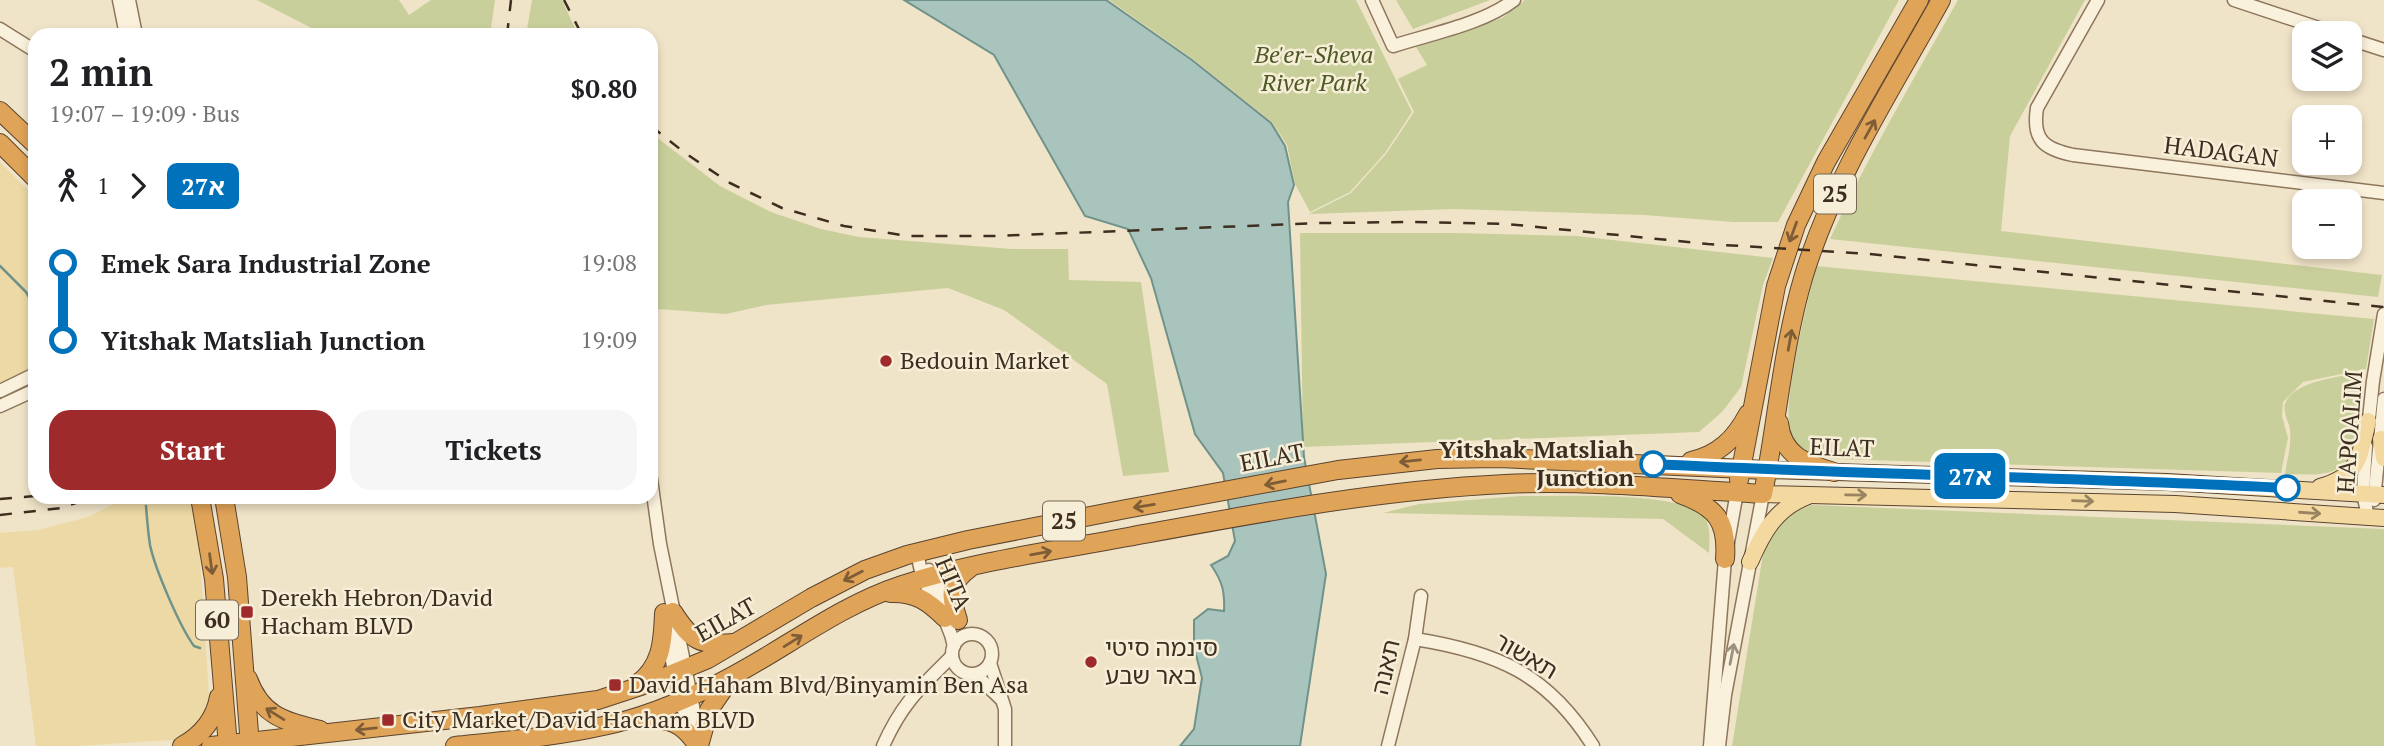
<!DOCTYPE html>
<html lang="en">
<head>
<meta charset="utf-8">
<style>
	body { margin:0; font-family:"PT Serif","Noto Sans Hebrew",serif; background:#f6f6f6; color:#202124; height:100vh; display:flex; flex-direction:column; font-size:26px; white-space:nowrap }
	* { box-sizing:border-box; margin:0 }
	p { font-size:23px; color:#757577 }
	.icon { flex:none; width:38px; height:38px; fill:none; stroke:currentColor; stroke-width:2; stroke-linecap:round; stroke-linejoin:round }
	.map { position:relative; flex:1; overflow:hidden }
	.panel { position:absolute; left:28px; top:28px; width:630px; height:476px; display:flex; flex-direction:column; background:#fff; border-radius:21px; box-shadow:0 4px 10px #0003 }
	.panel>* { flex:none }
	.badge { padding:0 14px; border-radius:10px; font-size:24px; line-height:46px }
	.buttons { position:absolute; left:2292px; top:21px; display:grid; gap:14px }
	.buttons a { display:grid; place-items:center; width:70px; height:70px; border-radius:14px; background:#fff; box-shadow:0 4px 10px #0003; font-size:35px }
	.map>.badge { position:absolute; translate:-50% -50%; box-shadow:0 0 0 4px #fff }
	.legs { display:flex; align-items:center; gap:10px; height:77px; padding:0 21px; font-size:23px }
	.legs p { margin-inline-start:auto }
	.overview { display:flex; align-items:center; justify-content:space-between; height:119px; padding:0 21px }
	h1 { font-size:38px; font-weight:800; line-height:52px }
	.action { display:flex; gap:14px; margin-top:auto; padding:14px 21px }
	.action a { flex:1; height:80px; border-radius:21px; background:#9e2a2b; color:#fff; font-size:28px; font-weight:800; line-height:80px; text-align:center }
	.action a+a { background:#f6f6f6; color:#202124 }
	ul { padding:0 21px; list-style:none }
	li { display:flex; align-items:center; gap:24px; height:77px; font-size:26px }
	li i { display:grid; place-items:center; width:10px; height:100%; margin:0 9px; background:currentColor }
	li i::after { content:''; width:18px; height:18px; margin:-9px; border:5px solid; border-radius:50%; background:#fff }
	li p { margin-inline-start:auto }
	li:first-child i { background:linear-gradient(#0000 50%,currentColor 0) }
	li:last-child i { background:linear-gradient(currentColor 50%,#0000 0) }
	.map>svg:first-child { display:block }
	.green { fill:#c9cf9b }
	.sand { fill:#ecd9a5 }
	.water { fill:#a9c4bc; stroke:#6f938a; stroke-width:2 }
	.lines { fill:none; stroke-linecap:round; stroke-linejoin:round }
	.stream { stroke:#6f938a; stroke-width:2.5 }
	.minor-casing { stroke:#8d765c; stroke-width:15 }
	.major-casing { stroke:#5b4430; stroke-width:18 }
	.highway-casing { stroke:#5b4430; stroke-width:20 }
	.minor { stroke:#faf1dc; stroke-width:12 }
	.major { stroke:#f3d9a0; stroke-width:16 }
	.highway { stroke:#e0a458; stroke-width:18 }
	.rail { stroke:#3d2e20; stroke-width:2.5; stroke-dasharray:12 12; stroke-linecap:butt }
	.oneway { stroke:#7e5d36 }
	.oneway2 { stroke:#988460 }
	.oneway3 { stroke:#9c907e }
	.line-1-casing { stroke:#fff; stroke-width:16 }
	.line-1 { stroke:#0072bc; stroke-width:10 }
	.poi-dot { fill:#9e2a2b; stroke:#f7eed8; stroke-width:2.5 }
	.stop-1-dot { fill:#fff; stroke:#0072bc; stroke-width:3.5 }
	.labels { text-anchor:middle; stroke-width:5; stroke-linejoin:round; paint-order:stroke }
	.shield { fill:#f7eed8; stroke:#756857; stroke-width:2 }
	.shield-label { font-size:23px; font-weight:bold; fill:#3d2e20 }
	.park-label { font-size:24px; font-style:italic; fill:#4d5a26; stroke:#f7eed8 }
	.street-label { font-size:24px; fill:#3d2e20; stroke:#f7eed8 }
	.poi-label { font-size:24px; fill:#3d2e20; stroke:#f7eed8; text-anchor:start }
	.stop-label { font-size:24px; font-weight:bold; fill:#3d2e20; stroke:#f7eed8; text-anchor:end }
</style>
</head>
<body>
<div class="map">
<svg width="2384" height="746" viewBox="0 0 2384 746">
	<rect width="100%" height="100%" fill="#f0e4c8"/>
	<g class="green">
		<path d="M257 0H399L409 15 431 0H495L490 35H325Z"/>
		<path d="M532 0H562L578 35H526Z"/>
		<path d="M1109 0H1356L1412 112 1385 153 1350 192 1310 212 1295 184 1287 145 1272 122 1193 59Z"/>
		<path d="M1396 0H1490L1413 29Z"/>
		<path d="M1525 0H1899L1778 222H1733L1644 215 1455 209 1309 214 1351 193 1386 154 1414 112 1398 79 1427 65 1416 47 1502 18Z"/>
		<path d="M1958 0H2085L2010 136 2001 231 2382 275 2378 297 1830 239C1867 157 1914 79 1958 0Z"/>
		<path d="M651 133 720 186 771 212 821 229 859 237 1012 249H1068L1069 280 1141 282 1169 472 1123 476 1107 384 1004 310 948 288 766 305 726 314 658 309 651 277Z"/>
		<path d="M1300 233H1454L1577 236 1773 258 1763 285 1741 387 1722 412 1699 432 1303 447Z"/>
		<path d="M1816 266 2374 319 2366 369 2303 382 2283 402 2282 416 2288 438 2281 473 1836 459C1821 457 1803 455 1793 441 1777 417 1809 298 1816 266Z"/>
		<path d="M2364 372 2352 453C2338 480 2311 474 2285 474 2287 459 2293 441 2289 425 2287 419 2283 411 2285 404 2293 380 2342 377 2364 372Z"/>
		<path d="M1520 496C1557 497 1679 490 1703 516 1712 526 1709 541 1709 553L1663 519 1383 513 1419 504Z"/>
		<path d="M1812 505 2384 529V746H1732L1763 554C1772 530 1786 513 1812 505Z"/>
	</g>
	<g class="sand">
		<path d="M0 162 35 197V366L0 383Z"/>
		<path d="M128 497 196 498 210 711 185 739 78 746H36L13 567 0 568V533L38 530 88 517Z"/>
	</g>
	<path class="water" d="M904 0H1106L1192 60 1271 123 1285 146 1294 185 1288 202 1304 457 1326 574 1300 746H1180L1194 729 1202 678 1194 647V620L1208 609 1224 611C1225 591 1222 581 1211 565L1228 556 1235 541 1223 473 1195 434 1151 278 1128 229 1085 216 994 55Z"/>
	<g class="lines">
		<g class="stream">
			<path d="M0 266 26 292 35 307"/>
			<path d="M146 506C147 519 148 532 150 545 155 569 180 627 194 646L200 648"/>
		</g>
		<g class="minor-casing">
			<g id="minor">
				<path d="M119 0 126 35"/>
				<path d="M129 0 136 35"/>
				<path d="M1372 0 1393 46C1430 34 1483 24 1514 0"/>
				<path d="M2098 0 2037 108C2032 140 2044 149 2073 155L2384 193"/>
				<path d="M2234 0 2334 33"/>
				<path d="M0 29 35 51"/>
				<path d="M2350 39 2384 50"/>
				<path d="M0 391 35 374"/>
				<path d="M0 406 35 390"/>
				<path d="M2368 428 2373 381 2384 314"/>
				<path d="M2366 446 2363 493 2368 517"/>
				<path d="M651 479 660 544 699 736"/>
				<path d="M2374 500 2384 399"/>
				<path d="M917 552C919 561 920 571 924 580 934 603 949 621 954 646"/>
				<path d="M929 570 952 608"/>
				<circle cx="972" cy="654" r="20"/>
				<path d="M667 635 680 701 694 735"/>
				<path d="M1415 639C1497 652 1548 674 1593 746"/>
				<path d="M990 663 1005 709V746"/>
				<path d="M975 674 1001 699"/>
				<path d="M883 746C902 703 920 688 952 656"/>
				<path d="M1388 746 1415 639 1421 596"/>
				<path d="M1710 746 1725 559 1737 492"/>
				<path d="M1719 746 1725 695 1763 494"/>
			</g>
		</g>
		<g class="major-casing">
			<g id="major">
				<path d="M2381 439 2384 458"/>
				<path d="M1767 470 2167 482 2384 495"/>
				<path d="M2320 487C2360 476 2359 457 2368 421"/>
				<path d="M1763 494 2175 504 2384 518"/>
				<path d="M1750 562C1763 532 1776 508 1808 496"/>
			</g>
		</g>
		<g class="highway-casing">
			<g id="highway">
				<path d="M0 111 35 144"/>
				<path d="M0 143 35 178"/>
				<path d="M1779 423C1782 455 1806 464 1834 472"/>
				<path d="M1691 461C1718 455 1735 439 1748 414"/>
				<path d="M1739 480 1776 286 1796 225 1826 162 1919 0"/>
				<path d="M1680 494C1716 507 1728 521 1725 559"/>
				<path d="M200 497 214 579 228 746"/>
				<path d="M224 497 237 577 250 746"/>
				<path d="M890 593C915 592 928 601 945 618"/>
				<path d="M673 612C691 640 699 646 733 643"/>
				<path d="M958 620C950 596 948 584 970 568"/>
				<path d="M248 679C262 717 285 721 320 730"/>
				<path d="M636 685C662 667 663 641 664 613"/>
				<path d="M642 718C670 719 682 722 698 746"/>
				<path d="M700 742 709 710 729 681"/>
				<path d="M182 746C202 735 215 719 219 697"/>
				<path d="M211 746 480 716 598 700 650 683 708 659 811 598 865 570 907 555 968 540 1126 509 1338 470 1437 459 1499 458 1767 470"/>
				<path d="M455 746C504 741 554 737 603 726 642 718 681 702 717 684 780 653 835 607 902 585 975 561 1053 551 1128 537 1253 514 1378 490 1505 484 1591 480 1677 489 1763 494 1777 421 1783 345 1804 275 1834 177 1892 89 1941 0"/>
			</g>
		</g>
		<use href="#minor" class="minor"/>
		<use href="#major" class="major"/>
		<use href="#highway" class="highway"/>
		<g class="rail">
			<path d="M564 0 582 35"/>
			<path d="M507 35 511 0"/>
			<path d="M651 126 685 153 730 183 782 208 844 226 908 236H995L1320 223 1414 222 1507 224 1708 244 1869 254 2384 307"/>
			<path d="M0 499 35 496"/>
			<path d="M0 515 61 508 94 497"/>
		</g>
	</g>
	<defs><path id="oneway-shaft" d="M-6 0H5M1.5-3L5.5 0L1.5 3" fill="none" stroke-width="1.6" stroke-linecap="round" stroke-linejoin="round" transform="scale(1.75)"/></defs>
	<g class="oneway">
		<use href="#oneway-shaft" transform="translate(1870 129) rotate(-61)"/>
		<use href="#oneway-shaft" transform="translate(1793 232) rotate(110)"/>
		<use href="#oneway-shaft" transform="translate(1790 340) rotate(-80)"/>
		<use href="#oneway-shaft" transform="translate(1410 461) rotate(174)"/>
		<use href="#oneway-shaft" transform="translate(1275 483) rotate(169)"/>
		<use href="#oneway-shaft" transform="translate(1144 506) rotate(171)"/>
		<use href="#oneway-shaft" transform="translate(1041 553) rotate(-10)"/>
		<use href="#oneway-shaft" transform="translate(211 564) rotate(82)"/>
		<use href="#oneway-shaft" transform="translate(853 576) rotate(153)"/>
		<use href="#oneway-shaft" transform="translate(793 641) rotate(-32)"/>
		<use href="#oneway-shaft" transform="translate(275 714) rotate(-148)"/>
		<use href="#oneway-shaft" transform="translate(366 729) rotate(174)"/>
	</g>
	<g class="oneway2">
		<use href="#oneway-shaft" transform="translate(1856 495) rotate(1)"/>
		<use href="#oneway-shaft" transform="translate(2083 501) rotate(2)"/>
		<use href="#oneway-shaft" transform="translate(2310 513) rotate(4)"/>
	</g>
	<use class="oneway3" href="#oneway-shaft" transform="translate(1732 654) rotate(-79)"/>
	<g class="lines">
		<g class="line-1-casing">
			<path id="line-1" d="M1653 464C1865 475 2076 477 2287 488"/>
		</g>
		<use href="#line-1" class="line-1"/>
	</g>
	<g class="poi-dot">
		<circle cx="886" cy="361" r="7"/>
		<rect x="240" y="605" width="14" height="14" rx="3.5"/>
		<circle cx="1091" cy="662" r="7"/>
		<rect x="608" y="678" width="14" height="14" rx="3.5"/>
		<rect x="381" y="713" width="14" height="14" rx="3.5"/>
	</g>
	<g class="stop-1-dot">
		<circle cx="1653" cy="464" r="12"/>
		<circle cx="2287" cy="488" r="12"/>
	</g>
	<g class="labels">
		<g class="shield">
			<rect x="1814" y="174.5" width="42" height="39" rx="5"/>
			<rect x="1043" y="501.5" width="42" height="39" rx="5"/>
			<rect x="196" y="600.5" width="42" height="39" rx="5"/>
		</g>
		<g class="shield-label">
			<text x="1835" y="202">25</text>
			<text x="1064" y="529">25</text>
			<text x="217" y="628">60</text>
		</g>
		<g class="park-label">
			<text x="1314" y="63">Be'er-Sheva<tspan x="1314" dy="28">River Park</tspan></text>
		</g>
		<g class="street-label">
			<text transform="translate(2221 152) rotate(7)" y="8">HADAGAN</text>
			<text transform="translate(2350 432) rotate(-86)" y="8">HAPOALIM</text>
			<text transform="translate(1842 448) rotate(2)" y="8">EILAT</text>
			<text transform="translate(1272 458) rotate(-11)" y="8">EILAT</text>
			<text transform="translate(953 584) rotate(67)" y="8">HITA</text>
			<text transform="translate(726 620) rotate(-29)" y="8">EILAT</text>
			<text transform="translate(1526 656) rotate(30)" y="8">תאשור</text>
			<text transform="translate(1386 667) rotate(-77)" y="8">תאנה</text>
		</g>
		<g class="poi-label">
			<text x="900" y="369">Bedouin Market</text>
			<text x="261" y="606">Derekh Hebron/David<tspan x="261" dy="28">Hacham BLVD</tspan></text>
			<text x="1105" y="656">סינמה סיטי<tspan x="1105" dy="28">באר שבע</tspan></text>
			<text x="629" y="693">David Haham Blvd/Binyamin Ben Asa</text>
			<text x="402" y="728">City Market/David Hacham BLVD</text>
		</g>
		<g class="stop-label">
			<text x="1634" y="458">Yitshak Matsliah<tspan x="1634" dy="28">Junction</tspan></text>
		</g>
	</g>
</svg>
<div class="buttons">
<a><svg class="icon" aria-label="layers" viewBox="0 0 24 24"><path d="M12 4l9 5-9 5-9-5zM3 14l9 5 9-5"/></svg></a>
<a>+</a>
<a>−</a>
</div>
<b class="badge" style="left:1970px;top:476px;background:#0072bc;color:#fff">27א</b>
<section class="panel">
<div class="overview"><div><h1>2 min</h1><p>19:07 – 19:09 · Bus</p></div><b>$0.80</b></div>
<div class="legs"><svg class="icon" aria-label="walk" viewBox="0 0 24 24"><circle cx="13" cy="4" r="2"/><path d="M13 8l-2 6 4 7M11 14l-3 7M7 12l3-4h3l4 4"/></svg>1<svg class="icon" aria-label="forward" viewBox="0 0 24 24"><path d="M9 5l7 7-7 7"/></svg><b class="badge" style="background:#0072bc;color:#fff">27א</b></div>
<ul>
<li><i style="color:#0072bc"></i><b>Emek Sara Industrial Zone</b><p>19:08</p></li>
<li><i style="color:#0072bc"></i><b>Yitshak Matsliah Junction</b><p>19:09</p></li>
</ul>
<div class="action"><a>Start</a><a>Tickets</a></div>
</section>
</div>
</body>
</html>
